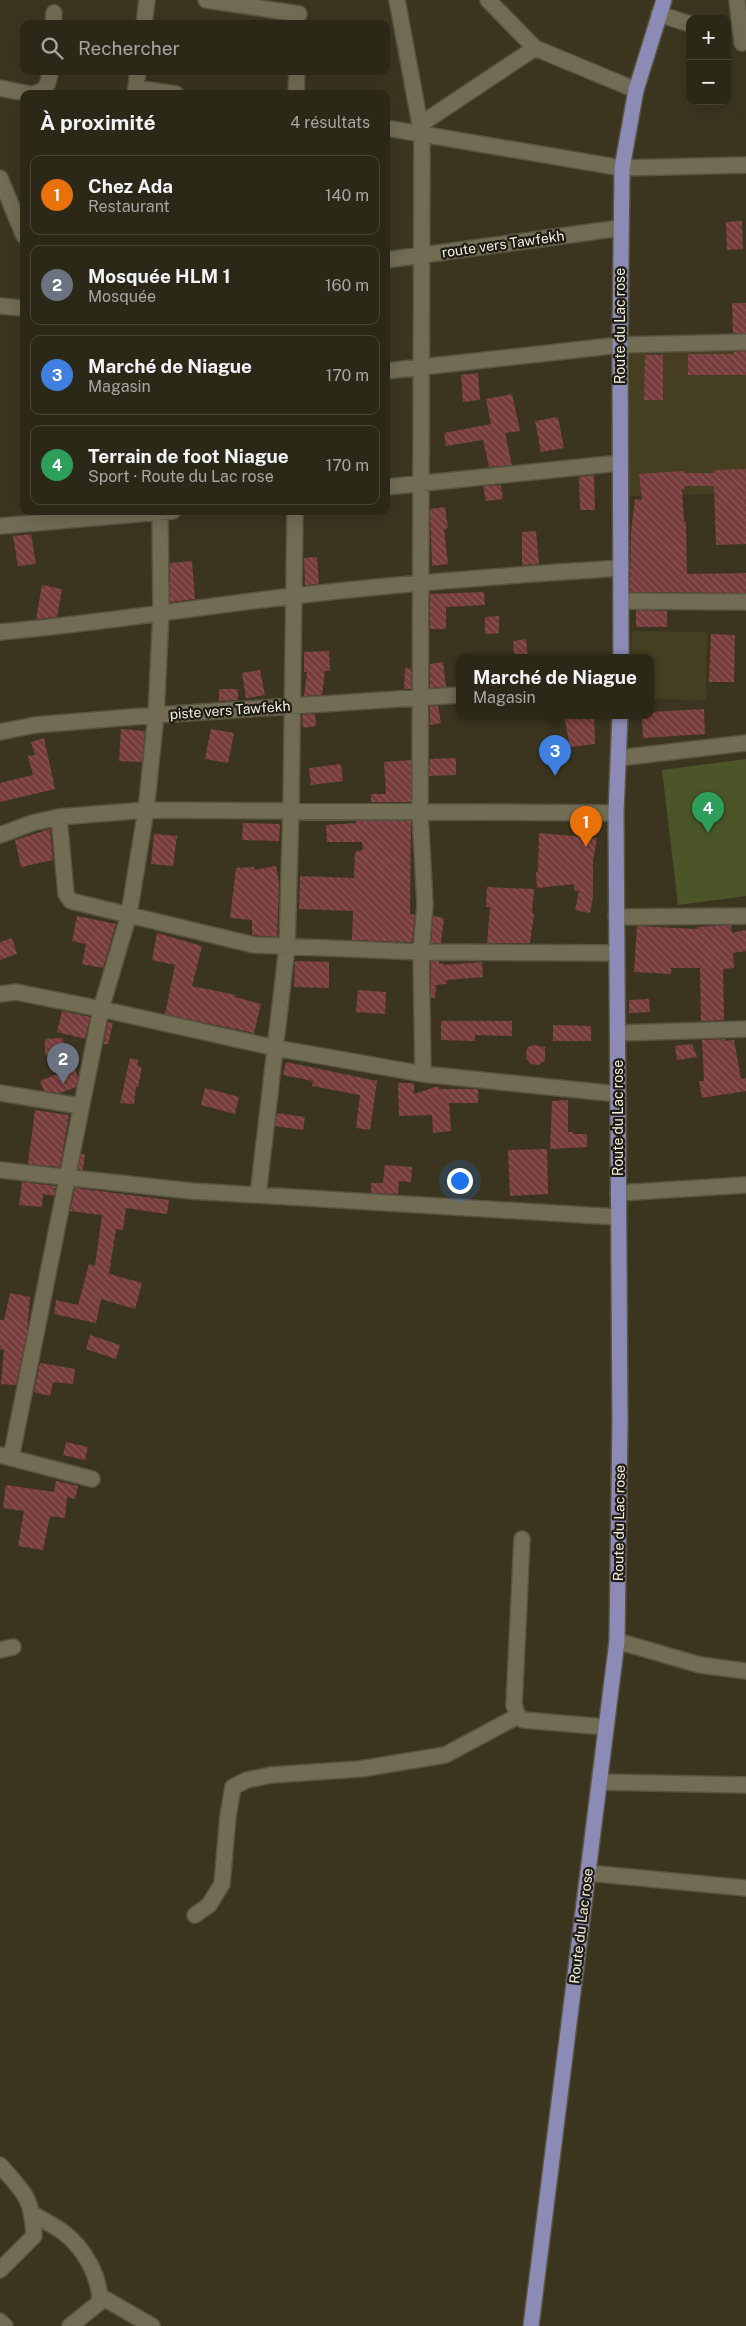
<!DOCTYPE html>
<html lang="fr">
<meta charset="utf-8">
<style>
:root{--surface:#2c2818;--page:#343021;--text:#f1f3f6;--muted:#a6a6a2;--line:#484437;--accent:#b4acf9}
body{margin:0;font-family:"Public Sans",sans-serif;background:var(--page);color:var(--text)}
.controls{position:absolute;right:15px;top:15px;display:grid;overflow:hidden;border-radius:10px;box-shadow:0 5px 20px #0002}
.controls button{width:45px;height:45px;display:grid;place-items:center;padding:0;border:0;border-bottom:1px solid var(--line);background:var(--surface);color:var(--text);font:25px sans-serif}
.you{position:absolute;left:459px;top:1180px;width:18px;height:18px;margin:-12px;border:4px solid #fff;border-radius:50%;background:#1a73e8;box-shadow:0 0 0 8px #1a73e833}
.badge{display:grid;place-items:center;width:32px;height:32px;border-radius:50%;background:var(--accent);color:#fff;font-size:16px;font-weight:700}
.pin{position:absolute;translate:-50% -41px;filter:drop-shadow(0 1px 2px #0008)}
.pin::after{content:'';position:absolute;top:26px;width:18px;height:15px;background:inherit;clip-path:polygon(0 0,100% 0,50% 100%)}
.popup{position:absolute;left:456px;top:654px;width:198px;height:65px;box-sizing:border-box;display:grid;place-content:center;border-radius:10px;background:var(--surface);filter:drop-shadow(0 1px 4px #0005);font-size:16px;white-space:nowrap;color:var(--muted)}
.popup b{font-size:19px;color:var(--text)}
.popup::after{content:'';position:absolute;left:50%;top:100%;margin-left:-10px;border:10px solid transparent;border-top-color:var(--surface)}
.list{margin:0;padding:0;list-style:none}
h2{display:flex;justify-content:space-between;align-items:center;height:65px;margin:0;padding:0 20px;font-size:21px}
h2 small{font-size:16px;font-weight:400;color:var(--muted)}
.list li{display:grid;grid-template-columns:32px 1fr auto;gap:15px;align-items:center;box-sizing:border-box;height:80px;margin:0 10px 10px;padding:0 10px;border:1px solid var(--line);border-radius:10px}
.list b{display:block;font-size:19px;white-space:nowrap}
.list p{margin:0;font-size:16px;white-space:nowrap;color:var(--muted)}
.list em{font-size:16px;font-style:normal;color:var(--muted)}
.icon{flex:none;width:28px;height:28px;fill:none;stroke:currentColor;stroke-width:2;stroke-linecap:round;stroke-linejoin:round}
.map{position:relative;flex:none;width:746px;height:2326px;overflow:hidden}
.search{position:absolute;background:var(--surface);box-shadow:0 5px 20px #0002;left:20px;top:20px;width:370px;height:55px;display:flex;align-items:center;gap:12px;box-sizing:border-box;padding:0 18px;border-radius:10px;color:var(--muted);font-size:19px}
.panel{position:absolute;background:var(--surface);box-shadow:0 5px 20px #0002;left:20px;top:90px;width:370px;height:425px;border-radius:10px}
.map>svg:first-child{display:block}
.built{fill:#453e21}
.garden{fill:#4b5528}
.building{fill:url(#building-back-hatch)}
.lines{fill:none;stroke-linecap:round;stroke-linejoin:round}
.minor-casing{stroke:#585441;stroke-width:18}
.major-casing{stroke:#585441;stroke-width:18}
.minor{stroke:#726c55;stroke-width:15}
.major{stroke:#8c8bb6;stroke-width:15}
.labels{text-anchor:middle;dominant-baseline:central;stroke-width:4.5;stroke-linejoin:round;paint-order:stroke}
.street-label{font-size:14px;fill:#f2efe2;stroke:#1f1d13}
</style>
<div class="map">
<svg width="746" height="2326" viewBox="0 0 746 2326">
<defs>
<pattern id="building-back-hatch" width="6" height="6" patternUnits="userSpaceOnUse" patternTransform="scale(1.25)"><rect width="6" height="6" fill="#773c3c"/><path d="M-1 5l2 2M0 0l6 6M5-1l2 2" fill="none" stroke="#8b5858"/></pattern>
</defs>
<rect width="100%" height="100%" fill="#3b3520"/>
<path class="built" d="M746 350V493L626 496 628 354Z
M632 631 707 632 706 700 650 699V657H631Z"/>
<path class="garden" d="M746 759V896L678 905 662 770Z"/>
<path class="building" d="M742 221 743 249 727 250 726 222Z
M732 303H746V333H733Z
M746 351V375H688V354H734V352Z
M645 355H663V400H644Z
M478 373 480 400 463 402 461 375Z
M512 394 520 431 505 433 512 465 489 467 483 440 446 446 444 433 491 424 486 399Z
M558 417 564 448 541 452 535 421Z
M746 469V544L716 545 714 486H684L685 489H682L684 522H686L687 574 746 573V593L630 592 631 532 635 499 642 500 639 474 684 471V473H714V470Z
M594 475 595 510H580L579 477Z
M501 485 503 499 486 501 483 486Z
M445 507 448 528 444 529 448 564 432 566 430 509Z
M536 531 539 564 522 565V532Z
M31 534 36 564 18 566 13 536Z
M317 557 319 584 305 585 304 558Z
M192 561 195 599 170 602V563Z
M42 585 62 589 57 617 36 619Z
M484 592 485 605 446 607V629H430V594Z
M636 610 667 611V627H636Z
M499 616V633L485 634V617Z
M711 634 735 635 734 682H709Z
M526 639 528 657H514L513 641Z
M329 651 330 671H325L322 695 304 696 307 672H304V652Z
M443 662 446 687 430 688V664Z
M405 668 411 669V689H404Z
M260 670 265 695 246 698 242 673Z
M219 689H238V700L219 701Z
M430 706H438L441 723 430 725Z
M704 709 705 734 643 738 642 715H650V712Z
M315 714 316 726 303 728 302 715Z
M564 715H594L595 744 570 747Z
M121 729 145 731 142 762 119 761Z
M211 729 234 733 228 763 205 759Z
M44 738 55 789 0 802V783L33 775 28 756 35 755 31 742Z
M456 758V775L429 776 430 759Z
M411 760V802H371V794H386L384 762Z
M341 764 343 781 311 785 309 768Z
M356 821H411L410 914 415 915 412 942 352 940 353 911 299 909 300 876 354 878 355 852 363 850 362 842H327L326 825 356 823Z
M243 823 280 824 279 841 242 840Z
M50 829 53 860 21 867 15 840Z
M539 833 597 838 593 861V897L590 913 575 910 579 891 574 890V884L537 888 536 872H538Z
M154 834 177 836 173 866 151 864Z
M276 866 279 883 277 937 252 935V920L230 918 236 868 254 867V870Z
M487 887 534 889 532 914H534L530 943H487L490 907H486Z
M77 916 116 924 103 968 82 964 86 944 72 941Z
M433 916 444 918 441 943H431Z
M731 925 732 933 746 930V951L733 953 734 968 723 969 724 1020 701 1021 700 968H671V974L634 972 637 926 697 929V927Z
M157 933 202 946 192 986 236 995 235 997 261 1004 254 1033 165 1014 175 965 152 960Z
M12 938 17 954 0 960V942Z
M295 961 329 962V988L294 987Z
M431 961H439V964L443 963 444 965 482 962 483 977 446 980 447 984 436 985 435 998H431Z
M358 990 386 992 385 1014 356 1012Z
M649 999 650 1012 629 1013V1000Z
M62 1011 90 1017 85 1039 57 1032Z
M441 1021H512V1036L475 1035V1041L441 1040Z
M108 1022 113 1023 108 1044H104Z
M553 1025 591 1026V1041H553Z
M62 1038 69 1055H45V1039Z
M725 1039V1041L734 1040 741 1079 746 1078V1091L702 1098 699 1081H704L702 1040Z
M692 1044 697 1057 677 1060 675 1046Z
M533 1045 545 1047V1060L539 1065 531 1064 526 1058 527 1048Z
M130 1058 138 1060V1066L142 1067 138 1087H136L134 1104 120 1103Z
M286 1062 377 1081 370 1130 356 1128 360 1095 312 1086 313 1081 283 1075Z
M74 1067 78 1077 76 1087 60 1093 44 1091 40 1081Z
M398 1083H414V1094L438 1086 439 1089H478V1103H449L451 1131 433 1133 432 1115 399 1116Z
M205 1088 239 1097 235 1114 201 1105Z
M568 1100V1132H573V1134H587V1147L550 1149 552 1101Z
M35 1110 69 1115 60 1167 28 1164Z
M277 1113 305 1117 303 1130 275 1126Z
M547 1149 548 1194 510 1196 508 1150Z
M81 1154 85 1155 83 1170 78 1169Z
M385 1165 412 1167 411 1182 399 1181 398 1194 371 1193V1183H383Z
M22 1182 56 1186 54 1196 43 1194 42 1207 19 1205Z
M75 1188 169 1200 167 1214 126 1208 123 1230 116 1229 109 1274 142 1283 135 1309 101 1299 96 1323 54 1314 56 1300 78 1305 89 1264 95 1266 102 1215 70 1211Z
M10 1293 30 1297 27 1333 16 1385 1 1384 4 1350 0 1349V1320H4Z
M90 1335 120 1345 116 1359 86 1349Z
M40 1363 75 1369 73 1384 53 1382 50 1396 34 1392Z
M66 1442 88 1447 85 1460 63 1455Z
M56 1481 78 1486 75 1499 67 1497 65 1518 50 1516 43 1550 18 1546 24 1511 3 1508 6 1485 54 1492Z"/>
<g class="lines">
<g class="minor-casing">
<path id="minor" d="M206 0 299 14
M397 0 422 135 420 813 425 904 421 952 423 1074
M488 0 535 48 636 90
M737 0 742 43
M659 14 690 24
M53 24 54 13
M144 24 147 0
M0 88 30 94
M136 88 176 94
M33 94C46 91 49 84 50 71
M135 94 138 71
M296 94 297 71
M421 124 535 48
M386 128 622 168 746 165
M0 178 24 236
M386 260 620 228
M0 306 24 308
M386 371 620 345 746 342
M386 487 620 463
M0 526 173 511
M621 601 746 602
M0 632C98 624 195 607 293 596 402 583 511 575 621 568
M0 732 35 725 156 715 460 695
M619 758 746 743
M59 817 66 894 71 901 254 945 421 952 617 953
M0 835 32 823 59 817 146 810 616 813
M616 917 746 916
M0 994 16 992 101 1009 276 1048 423 1074 618 1094
M619 1033 746 1029
M0 1093 80 1106
M0 1170 191 1191 618 1217
M618 1193 746 1185
M258 1195 287 947 291 809 295 511
M0 1455 92 1479
M11 1458 101 1009 129 914 146 810 156 715 161 612 160 511
M522 1539 514 1705 518 1716 523 1720 606 1727
M617 1641 700 1665 746 1671
M0 1650 13 1647
M600 1782 746 1785
M588 1873 746 1888
M195 1915 209 1905 222 1884 228 1816 233 1787 247 1780 271 1775 360 1769 445 1755 518 1716
M0 2165C24 2193 32 2196 34 2236L0 2270
M33 2214C42 2220 54 2225 63 2232 84 2248 100 2276 100 2302L70 2326
M100 2296 152 2326
M0 2321 5 2326"/>
</g>
<g class="major-casing">
<path id="major" d="M621 657 620 345 622 168 636 90 664 0
M531 2326 617 1641 620 1422 616 813 620 715"/>
</g>
<use href="#minor" class="minor"/>
<use href="#major" class="major"/>
</g>
<g class="labels">
<g class="street-label">
<text transform="translate(503 244) rotate(-8)">route vers Tawfekh</text>
<text transform="translate(620 326) rotate(-90)">Route du Lac rose</text>
<text transform="translate(230 710) rotate(-4)">piste vers Tawfekh</text>
<text transform="translate(618 1118) rotate(-90)">Route du Lac rose</text>
<text transform="translate(619 1523) rotate(-89)">Route du Lac rose</text>
<text transform="translate(581 1926) rotate(-83)">Route du Lac rose</text>
</g>
</g>
</svg>
<div class="controls">
<button>+</button>
<button>−</button>
</div>
<div class="you"></div>
<div class="pin badge" style="left:586px;top:847px;background:#e8710a">1</div>
<div class="pin badge" style="left:63px;top:1084px;background:#6b7280">2</div>
<div class="pin badge" style="left:555px;top:776px;background:#3f7fe0">3</div>
<div class="popup"><b>Marché de Niague</b>Magasin</div>
<div class="pin badge" style="left:708px;top:833px;background:#2e9e5b">4</div>
<div class="search"><svg class="icon" aria-label="search" viewBox="0 0 24 24"><circle cx="10" cy="10" r="6"/><path d="M15 15l6 6"/></svg>Rechercher</div>
<section class="panel">
<h2>À proximité<small>4 résultats</small></h2>
<ul class="list">
<li><span class="badge" style="background:#e8710a">1</span><div><b>Chez Ada</b><p>Restaurant</p></div><em>140 m</em></li>
<li><span class="badge" style="background:#6b7280">2</span><div><b>Mosquée HLM 1</b><p>Mosquée</p></div><em>160 m</em></li>
<li><span class="badge" style="background:#3f7fe0">3</span><div><b>Marché de Niague</b><p>Magasin</p></div><em>170 m</em></li>
<li><span class="badge" style="background:#2e9e5b">4</span><div><b>Terrain de foot Niague</b><p>Sport · Route du Lac rose</p></div><em>170 m</em></li>
</ul>
</section>
</div>
